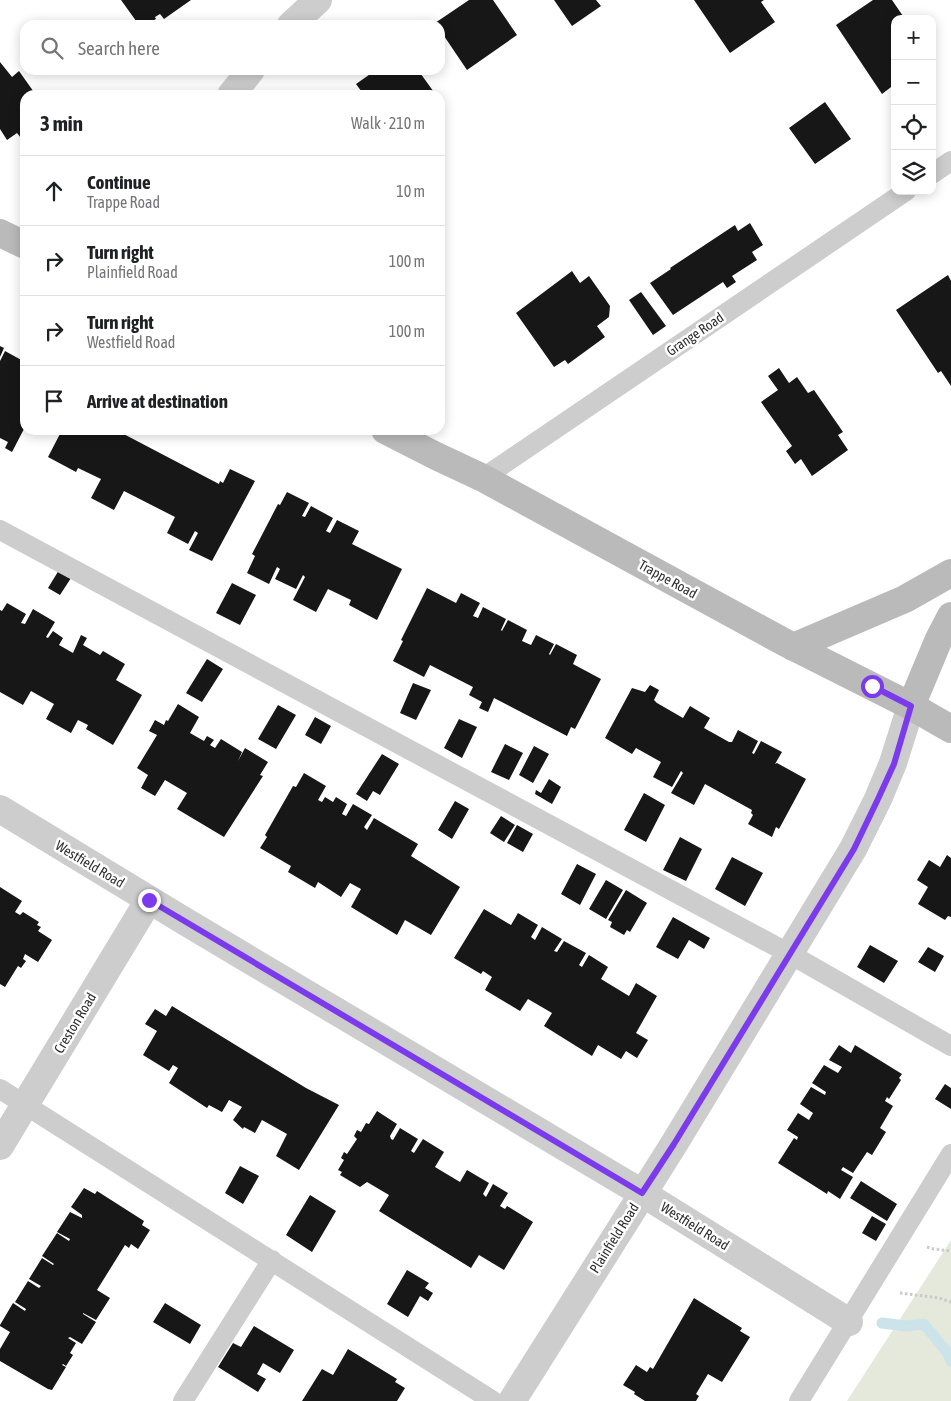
<!DOCTYPE html>
<meta charset="utf-8">
<style>
:root{--surface:#fff;--page:#f2f2f2;--text:#202124;--muted:#757577;--line:#e0e0e0}
body{margin:0;font-family:"Asap Condensed",sans-serif;background:var(--page);color:var(--text)}
.controls{position:absolute;right:15px;top:15px;display:grid;overflow:hidden;border-radius:10px;box-shadow:0 2px 12px #0003}
.controls button{width:45px;height:45px;display:grid;place-items:center;padding:0;border:0;border-bottom:1px solid var(--line);background:var(--surface);color:var(--text);font:25px sans-serif}
.stop{position:absolute;width:15px;height:15px;margin:-11px;border:4px solid #7c3aed;border-radius:50%;background:#fff}
.stop.end{background:#7c3aed;border-color:#fff;box-shadow:0 1px 5px #0008}
.list{margin:0;padding:0;list-style:none}
h2{display:flex;justify-content:space-between;align-items:center;height:65px;margin:0;padding:0 20px;font-size:21px}
h2 small{font-size:16px;font-weight:400;color:var(--muted)}
.list li{display:grid;grid-template-columns:32px 1fr auto;gap:15px;align-items:center;box-sizing:border-box;height:70px;padding:0 20px;border-top:1px solid var(--line)}
.list b{display:block;font-size:19px;white-space:nowrap}
.list p{margin:0;font-size:16px;white-space:nowrap;color:var(--muted)}
.list em{font-size:16px;font-style:normal;color:var(--muted)}
.icon{flex:none;width:28px;height:28px;fill:none;stroke:currentColor;stroke-width:2;stroke-linecap:round;stroke-linejoin:round}
.map{position:relative;flex:none;width:951px;height:1401px;overflow:hidden}
.search{position:absolute;background:var(--surface);box-shadow:0 2px 12px #0003;left:20px;top:20px;width:425px;height:55px;display:flex;align-items:center;gap:12px;box-sizing:border-box;padding:0 18px;border-radius:15px;color:var(--muted);font-size:19px}
.panel{position:absolute;background:var(--surface);box-shadow:0 2px 12px #0003;left:20px;top:90px;width:425px;height:345px;border-radius:15px}
.map>svg:first-child{display:block}
.green{fill:#e5e9dc}
.lines{fill:none;stroke-linecap:round;stroke-linejoin:round}
.stream{stroke:#cce3ea;stroke-width:11}
.building{fill:#171717}
.path{stroke:#cacaca;stroke-width:3;stroke-dasharray:2.5 2.5;stroke-linecap:butt}
.lane{stroke:#cdcdcd;stroke-width:20}
.street{stroke:#cdcdcd;stroke-width:28}
.secondary{stroke:#bababa;stroke-width:28}
.route{stroke:#7c3aed;stroke-width:6}
.labels{text-anchor:middle;dominant-baseline:central;stroke-width:5;stroke-linejoin:round;paint-order:stroke}
.street-label{font-size:14px;fill:#303030;stroke:#fff}
</style>
<div class="map">
<svg width="951" height="1401" viewBox="0 0 951 1401">
<rect width="100%" height="100%" fill="#fff"/>
<path class="green" d="M951 1240V1401H847Z"/>
<g class="lines">
<path class="stream" d="M882 1323 906 1326 924 1324 947 1352 951 1361"/>
</g>
<path class="building" d="M121 0H191L164 19 160 14 155 17 156 19 145 25H139Z
M469 0H493L517 35 467 70 440 30V25H436L435 23Z
M554 0H596L601 6 572 26Z
M694 0H764L761 2 775 22 730 53Z
M873 0H892L905 19H895V84L882 94 836 25Z
M0 62 12 77 19 71 36 95H25V143L17 133 7 140 0 129Z
M376 70H418L436 95H364L356 84Z
M825 102 851 139 815 164 789 128Z
M750 223 763 245 752 252 757 260 732 276 736 282 727 288 723 282 673 315 650 283 671 269 670 268 735 225 738 231Z
M572 271 580 283 589 276 610 306 609 317 597 326 605 337 568 364 565 360 554 367 516 313Z
M948 275 951 281V386L941 371 938 373 896 310Z
M641 292 666 326 653 335 629 300Z
M0 346 4 348 0 357Z
M5 351 25 362 22 371 25 373V427L12 452 5 448 8 442 0 438V361Z
M779 368 789 383 797 377 808 393 814 390 843 432 838 435 848 450 812 476 801 459 795 464 786 451 792 446 761 402 778 390 768 376Z
M62 430H116L219 484 220 481 223 483 230 469 255 481 212 561 189 550 198 533 195 531 188 544 167 533 175 517 124 491 114 510 91 498 101 479 78 468 76 472 48 457Z
M287 492 309 503 302 516 305 517 311 506 333 518 326 531 330 533 337 520 359 531 352 544 402 569 377 620 349 605 351 600 328 589 316 612 293 600 305 577 303 575 296 589 275 579 280 569 277 567 269 584 247 573 255 556 252 554 278 504 280 505Z
M59 570 71 578 60 595 48 588Z
M232 583 256 595 240 625 216 613Z
M427 588 456 603 461 593 480 603 473 616 478 618 483 607 506 619 501 630 502 631 508 620 527 630 522 641 531 645 536 635 554 644 549 654 550 655 556 644 577 655 573 664 601 679 575 729 571 727 567 736 494 698 488 712 479 708 482 702 469 695 473 687 430 665 424 677 393 661 403 641 401 640Z
M7 603 26 614 21 623 25 624 33 609 55 622 46 637 48 638 53 631 63 638 59 645 73 653 81 635 87 638 83 645 100 655 103 651 125 664 116 680 142 695 113 745 86 729 88 725 78 720 71 733 46 719 54 704 31 691 23 705 0 692V610L2 611Z
M207 659 223 669 202 702 186 693Z
M413 683 431 690 416 720 400 713Z
M650 685 659 690 654 700 657 703 683 718 690 706 710 718 704 728 729 742H732L738 730 758 741 752 753 754 754 761 741 782 752 775 764 777 763 806 779 779 829 776 827 772 837 748 824 753 815 751 813 752 810 705 784 694 805 671 793 683 773 681 771 672 787 653 777 661 762 636 748 632 754 605 738 632 688 645 692Z
M178 704 199 717 190 733 204 741 207 736 214 740 210 745 215 748 221 739 242 752 238 761 245 748 268 762 260 775 263 776 224 837 177 809 187 793 165 780 155 796 141 788 148 775 137 768 157 735 149 731 155 720 164 725 166 720 168 721Z
M278 705 296 715 276 749 258 739Z
M315 717 331 726 321 744 305 735Z
M459 719 477 727 462 758 444 748Z
M505 744 523 753 509 780 491 772Z
M534 746 549 754 533 783 519 775Z
M382 754 399 764 380 795 373 791 367 801 356 794Z
M304 773 326 786 318 800 322 802 325 797 333 802 336 797 347 804 342 814 346 816 353 804 372 815 364 827 367 830 374 818 418 844 411 856 460 887 431 935 405 920 397 935 351 907 361 889 350 883 341 897 318 882 315 888 288 872 291 866 260 848 267 837 265 835 293 786 296 787Z
M549 779 561 787 552 804 535 794 536 790 541 793Z
M644 793 665 805 646 842 624 830Z
M455 801 469 809 452 839 438 830Z
M501 816 515 825 504 842 490 833Z
M517 825 533 834 523 852 507 843Z
M680 837 702 849 686 881 663 870Z
M947 855 951 858V917L948 916 945 920 918 904 928 887 917 880 929 860 940 867Z
M732 857 763 873 745 906 715 889Z
M577 864 596 874 580 905 561 894Z
M606 880 623 890 606 919 589 909Z
M0 887 22 901 15 912 20 915 23 912 39 922 37 925 41 927 38 931 52 940 38 962 25 954 23 959 26 961 21 968 18 966 5 987 0 984Z
M626 890 647 903 630 932 627 930 624 935 610 927 612 922 608 920Z
M484 909 511 925 518 913 538 925 531 937 535 940 542 927 562 939 554 951 557 952 564 941 586 953 579 965 582 967 589 955 608 967 601 979 629 996 636 983 657 996 636 1033 648 1040 637 1058 626 1051 621 1059 598 1045 592 1056 544 1026 552 1013 528 999 520 1011 485 990 492 977 483 971 481 974 454 958Z
M673 917 710 938 704 949 689 940 678 959 656 947Z
M870 945 898 961 884 983 857 967Z
M928 947 944 956 935 972 918 962Z
M172 1006 306 1088 339 1105 299 1170 276 1156 287 1134 262 1120 255 1133 244 1127 243 1129 233 1120 242 1107 229 1100 222 1112 209 1105 207 1108 169 1083 178 1068 173 1065 169 1071 143 1055 157 1031 145 1024 155 1009 166 1016Z
M839 1045 851 1053 855 1045 902 1074 899 1078 901 1080 889 1099 887 1097 885 1101 893 1106 880 1128 886 1132 872 1155 867 1152 853 1173 843 1167 841 1170 853 1177 840 1199 828 1191 827 1194 778 1163 794 1138 797 1140 798 1137 787 1130 798 1113 809 1120 813 1113 800 1104 811 1087 825 1095 826 1092 812 1083 824 1065 838 1073 842 1067 829 1060Z
M945 1084 951 1088V1109L935 1099Z
M377 1111 397 1124 390 1136 391 1139 393 1140 400 1128 418 1139 411 1151 414 1153 423 1139 444 1152 435 1167 460 1182 467 1170 489 1183 483 1194 486 1197 493 1184 508 1193 500 1206 505 1209 507 1206 533 1222 504 1270 479 1255 471 1268 379 1211 389 1195 367 1182 360 1187 340 1175 342 1172 338 1170 344 1160 341 1158 344 1152 347 1154 357 1139 354 1136 357 1130 361 1132 366 1123 369 1124Z
M240 1166 259 1176 243 1204 225 1193Z
M861 1181 897 1204 887 1221 850 1198Z
M84 1188 95 1194 97 1191 144 1221 142 1225 150 1230 138 1249 131 1244 129 1248 125 1245 97 1290 110 1298 96 1320 83 1313V1314L96 1322 82 1344 70 1337 68 1338 76 1343 70 1353 73 1355 66 1366 63 1364 62 1365 66 1367 52 1390 48 1389 0 1361V1349L10 1332 0 1326V1325L13 1303 25 1311 26 1309 15 1302 28 1281 39 1288 41 1286 29 1279 42 1258 53 1265 54 1264 42 1256 57 1233 69 1241 70 1239 57 1232 70 1212 82 1218V1215L71 1207Z
M310 1195 336 1211 312 1252 286 1235Z
M872 1216 886 1224 876 1241 862 1233Z
M407 1270 429 1283 425 1288 433 1293 428 1301 420 1296 408 1317 387 1304Z
M694 1298 742 1328 740 1331 750 1337 722 1382 708 1374 696 1394 699 1396 696 1401H645L634 1394 635 1392 623 1385 636 1365 647 1372 650 1367 653 1369Z
M165 1303 201 1325 190 1344 153 1322Z
M254 1326 294 1350 280 1373 263 1363 257 1374 266 1379 258 1392 218 1367 233 1343 241 1347Z
M348 1349 397 1379 395 1382 405 1388 397 1401H302L322 1369 333 1375Z"/>
<g class="lines">
<path class="path" d="M927 1247 934 1249 951 1251
M900 1293 939 1298 951 1302"/>
<path class="lane" d="M932 174 951 161
M483 478 906 191
M0 530 790 954 951 1046
M0 1089 493 1401
M183 1401 272 1260
M799 1401 951 1154"/>
<path class="street" d="M291 25 318 0
M231 95 251 70
M0 809 186 922 642 1193 849 1322
M0 1146 149 900
M512 1401 674 1144 853 849 878 799 893 763 911 706"/>
<path class="secondary" d="M0 233 25 245
M385 430 436 456 483 478 784 642 911 706 951 729
M793 647 905 599 951 573
M911 706 939 639 951 616"/>
</g>
<g class="lines">
<path class="route" d="M149 900 642 1193 674 1144 854 849 878 799 894 764 911 706 872 686"/>
</g>
<g class="labels">
<g class="street-label">
<text transform="translate(695 334) rotate(-34)">Grange Road</text>
<text transform="translate(668 579) rotate(29)">Trappe Road</text>
<text transform="translate(90 864) rotate(31)">Westfield Road</text>
<text transform="translate(75 1023) rotate(-59)">Creston Road</text>
<text transform="translate(695 1226) rotate(32)">Westfield Road</text>
<text transform="translate(614 1238) rotate(-58)">Plainfield Road</text>
</g>
</g>
</svg>
<div class="controls">
<button>+</button>
<button>−</button>
<button><svg class="icon" aria-label="locate" viewBox="0 0 24 24"><circle cx="12" cy="12" r="6"/><path d="M12 2v4M12 18v4M2 12h4M18 12h4"/></svg></button>
<button><svg class="icon" aria-label="layers" viewBox="0 0 24 24"><path d="M12 4l9 5-9 5-9-5zM3 14l9 5 9-5"/></svg></button>
</div>
<div class="stop" style="left:872px;top:686px"></div>
<div class="stop end" style="left:149px;top:900px"></div>
<div class="search"><svg class="icon" aria-label="search" viewBox="0 0 24 24"><circle cx="10" cy="10" r="6"/><path d="M15 15l6 6"/></svg>Search here</div>
<section class="panel">
<h2>3 min<small>Walk · 210 m</small></h2>
<ul class="list">
<li><svg class="icon" aria-label="ahead" viewBox="0 0 24 24"><path d="M12 20V5M6 11l6-6 6 6"/></svg><div><b>Continue</b><p>Trappe Road</p></div><em>10 m</em></li>
<li><svg class="icon" aria-label="right" viewBox="0 0 24 24"><path d="M7 20v-9h11M14 6l5 5-5 5"/></svg><div><b>Turn right</b><p>Plainfield Road</p></div><em>100 m</em></li>
<li><svg class="icon" aria-label="right" viewBox="0 0 24 24"><path d="M7 20v-9h11M14 6l5 5-5 5"/></svg><div><b>Turn right</b><p>Westfield Road</p></div><em>100 m</em></li>
<li><svg class="icon" aria-label="arrive" viewBox="0 0 24 24"><path d="M6 21V4h12l-3 4 3 4H6"/></svg><div><b>Arrive at destination</b></div></li>
</ul>
</section>
</div>
